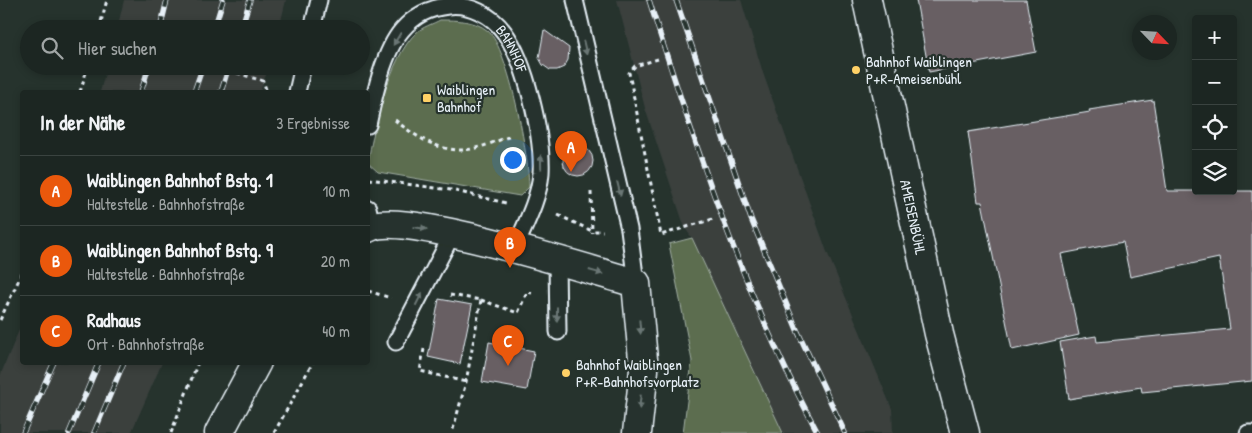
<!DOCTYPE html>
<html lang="de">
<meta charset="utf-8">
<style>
:root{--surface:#1c2622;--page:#252e2a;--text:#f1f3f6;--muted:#a0a5a5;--line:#3a4340;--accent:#ea580c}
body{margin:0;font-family:"Patrick Hand",sans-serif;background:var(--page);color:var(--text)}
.controls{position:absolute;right:15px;top:15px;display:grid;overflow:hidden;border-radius:5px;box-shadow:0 2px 8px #0003}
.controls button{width:45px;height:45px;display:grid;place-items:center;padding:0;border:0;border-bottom:1px solid var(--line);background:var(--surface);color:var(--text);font:25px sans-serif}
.compass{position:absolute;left:1132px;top:15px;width:45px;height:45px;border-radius:50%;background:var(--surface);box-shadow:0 2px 8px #0003;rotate:115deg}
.you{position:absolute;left:512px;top:159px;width:18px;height:18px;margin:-12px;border:4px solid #fff;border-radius:50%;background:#1a73e8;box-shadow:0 0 0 8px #1a73e833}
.badge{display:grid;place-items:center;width:32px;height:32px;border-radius:50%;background:var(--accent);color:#fff;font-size:16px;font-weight:700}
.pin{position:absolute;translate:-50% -41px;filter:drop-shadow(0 1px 2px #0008)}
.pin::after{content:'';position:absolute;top:26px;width:18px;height:15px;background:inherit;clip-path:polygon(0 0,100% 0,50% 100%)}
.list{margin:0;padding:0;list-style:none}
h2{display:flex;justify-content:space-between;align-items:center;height:65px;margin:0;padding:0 20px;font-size:21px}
h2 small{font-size:16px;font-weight:400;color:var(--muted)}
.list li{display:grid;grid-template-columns:32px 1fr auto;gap:15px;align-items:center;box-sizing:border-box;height:70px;padding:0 20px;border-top:1px solid var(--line)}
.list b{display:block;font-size:19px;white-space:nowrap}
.list p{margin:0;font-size:16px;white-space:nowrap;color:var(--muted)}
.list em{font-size:16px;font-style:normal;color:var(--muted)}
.icon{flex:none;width:28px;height:28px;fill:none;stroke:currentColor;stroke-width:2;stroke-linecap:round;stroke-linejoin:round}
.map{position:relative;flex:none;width:1252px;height:433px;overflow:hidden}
.search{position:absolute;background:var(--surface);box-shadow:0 2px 8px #0003;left:20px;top:20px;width:350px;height:55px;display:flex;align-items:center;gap:12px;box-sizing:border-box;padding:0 18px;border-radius:28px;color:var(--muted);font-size:19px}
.panel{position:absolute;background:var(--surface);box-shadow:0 2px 8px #0003;left:20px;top:90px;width:350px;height:275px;border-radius:5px}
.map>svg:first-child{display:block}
.built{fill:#3a403e}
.green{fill:#5c6d50;stroke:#a2afa4}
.building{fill:#685f64;stroke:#e8f1f8}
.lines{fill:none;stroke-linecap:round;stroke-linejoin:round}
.lane-casing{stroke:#e8f1f8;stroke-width:19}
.street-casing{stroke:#e8f1f8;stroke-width:31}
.path{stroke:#e8f1f8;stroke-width:3;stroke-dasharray:4 4;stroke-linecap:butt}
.lane{stroke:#26332d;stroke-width:15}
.street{stroke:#26332d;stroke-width:28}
.rail-casing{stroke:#e8f1f8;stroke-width:5.5}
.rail{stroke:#26332d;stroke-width:4;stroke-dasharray:11;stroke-linecap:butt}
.oneway{fill:#6a7674}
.poi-dot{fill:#ffd166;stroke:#26332d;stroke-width:2}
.labels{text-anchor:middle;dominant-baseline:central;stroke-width:4.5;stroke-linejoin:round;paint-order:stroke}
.street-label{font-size:15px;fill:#e8f1f8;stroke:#26332d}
.poi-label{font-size:15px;fill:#e8f1f8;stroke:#26332d;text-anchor:start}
</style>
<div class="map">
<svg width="1252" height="433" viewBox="0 0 1252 433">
<rect width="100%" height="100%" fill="#26332d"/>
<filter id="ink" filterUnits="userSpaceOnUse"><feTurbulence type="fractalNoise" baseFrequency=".02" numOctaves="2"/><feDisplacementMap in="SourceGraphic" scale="10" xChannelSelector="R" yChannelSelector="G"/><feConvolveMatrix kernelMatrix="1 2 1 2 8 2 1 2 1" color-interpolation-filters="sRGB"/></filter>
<g filter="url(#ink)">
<path class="built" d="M124 0H286L279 29H117Z
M617 0H741L763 73 827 252 892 409 893 433H783L692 238 685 228 645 108Z
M107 66H269L260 92H100Z
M22 323V362L162 363 131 433H0V376Z"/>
<path class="green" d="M440 20C456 20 475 20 488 31 509 49 529 158 529 187L520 196 378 172 368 163C373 129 390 57 416 33 422 27 433 24 440 20Z
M692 238 783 433H683L692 361 669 244Z"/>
<path class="building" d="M916 0H1026L1036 52 929 72Z
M544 30 569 48 568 60 564 67 557 70H550L543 65 539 58Z
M1153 100 1167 191H1252V381L1142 392 1141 387 1069 399 1060 342 1096 336 1097 342 1230 329 1219 258 1130 277 1123 242 1061 254 1079 335 1012 350 982 202H978L968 132 1090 112 1089 110Z
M563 161a15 15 0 1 1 30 0a15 15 0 1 1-30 0Z
M439 299 472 305 460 364 428 357Z
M489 342 534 351 527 390 482 382Z"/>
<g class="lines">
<g class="lane-casing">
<g id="lane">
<path d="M575 0 629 229 636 283"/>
<path d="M312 29 319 0"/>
<path d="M297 92 303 66"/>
<path id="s1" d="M368 125C374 97 383 52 402 30 415 15 429 8 448 6 468 3 492 15 504 32 526 61 543 136 541 173 539 199 525 225 515 248"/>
<path d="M368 208 372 225"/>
<path d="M557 261 558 332"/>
<path d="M396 342 453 233"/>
<path d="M1248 433H1252"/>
</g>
</g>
<g class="street-casing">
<g id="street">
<path id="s2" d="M867 0 939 334 965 433"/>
<path d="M368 228C400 209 592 271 636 283L644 370 637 433"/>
<path d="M219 433 257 362"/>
</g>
</g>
<path class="path" d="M99 29 107 0
M658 59 635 66 629 73 661 235 713 219
M237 73 263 81 267 92
M80 92 88 66
M395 120C418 139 446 156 476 148 489 145 500 139 513 136
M368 179 451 190 506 203
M591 192 592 233
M558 215 592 231H603
M368 291 391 298
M450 295 481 300 466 382 452 433
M481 300 518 313 527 292 532 293
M0 320 22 273
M424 349 420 371 466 382
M171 433 198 362
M274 433 313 362"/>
<use href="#lane" class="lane"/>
<use href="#street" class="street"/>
<g class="rail-casing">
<path id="rail" d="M649 0C696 148 744 296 818 433
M676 0 751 219 798 332 845 433
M160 29 167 0
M214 29 223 0
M241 29 250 0
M141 92 149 66
M194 92 203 66
M221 92 229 66
M23 433 54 362
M69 433 99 362
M94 433 124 362"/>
</g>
<use href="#rail" class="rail"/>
</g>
<defs><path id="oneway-solid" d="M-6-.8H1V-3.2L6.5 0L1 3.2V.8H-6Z" transform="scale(1.25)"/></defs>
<g class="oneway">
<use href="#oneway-solid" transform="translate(397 39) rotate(121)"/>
<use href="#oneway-solid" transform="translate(585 48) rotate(77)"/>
<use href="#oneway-solid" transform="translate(541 162) rotate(-91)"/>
<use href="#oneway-solid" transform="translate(619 189) rotate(76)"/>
<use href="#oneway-solid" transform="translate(420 228) rotate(8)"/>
<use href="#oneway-solid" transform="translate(596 272) rotate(16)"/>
<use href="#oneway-solid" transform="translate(419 299) rotate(-63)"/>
<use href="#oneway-solid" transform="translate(557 314) rotate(90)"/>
<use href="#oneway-solid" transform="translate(640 327) rotate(85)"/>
<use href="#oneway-solid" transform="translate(640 402) rotate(96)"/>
</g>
</g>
<g class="poi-dot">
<circle cx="856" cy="70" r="5"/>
<rect x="422" y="93" width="10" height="10" rx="2.5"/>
<circle cx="566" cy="373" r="5"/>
</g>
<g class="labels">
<g class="street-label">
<text stroke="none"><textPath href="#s1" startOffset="238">BAHNHOF</textPath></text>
<text stroke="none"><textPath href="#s2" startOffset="222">AMEISENBÜHL</textPath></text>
</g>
<g class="poi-label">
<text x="866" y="61">Bahnhof Waiblingen<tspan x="866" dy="17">P+R-Ameisenbühl</tspan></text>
<text x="437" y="89">Waiblingen<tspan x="437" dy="17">Bahnhof</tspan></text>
<text x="576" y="364">Bahnhof Waiblingen<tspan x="576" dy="17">P+R-Bahnhofsvorplatz</tspan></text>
</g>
</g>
</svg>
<div class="controls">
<button>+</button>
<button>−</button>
<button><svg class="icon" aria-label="locate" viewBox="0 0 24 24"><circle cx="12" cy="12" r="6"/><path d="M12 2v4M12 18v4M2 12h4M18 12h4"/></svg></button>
<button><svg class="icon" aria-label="layers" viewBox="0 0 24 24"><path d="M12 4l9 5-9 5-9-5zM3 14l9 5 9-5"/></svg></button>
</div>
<svg class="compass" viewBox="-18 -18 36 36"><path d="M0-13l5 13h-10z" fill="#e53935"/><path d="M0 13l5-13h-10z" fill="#a0a5a5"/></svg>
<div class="you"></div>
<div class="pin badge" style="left:571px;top:172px">A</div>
<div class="pin badge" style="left:510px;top:268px">B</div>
<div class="pin badge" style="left:508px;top:366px">C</div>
<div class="search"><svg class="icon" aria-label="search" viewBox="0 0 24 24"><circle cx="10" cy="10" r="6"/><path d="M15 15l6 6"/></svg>Hier suchen</div>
<section class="panel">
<h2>In der Nähe<small>3 Ergebnisse</small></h2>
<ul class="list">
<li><span class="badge">A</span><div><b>Waiblingen Bahnhof Bstg. 1</b><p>Haltestelle · Bahnhofstraße</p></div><em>10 m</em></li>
<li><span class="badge">B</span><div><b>Waiblingen Bahnhof Bstg. 9</b><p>Haltestelle · Bahnhofstraße</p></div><em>20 m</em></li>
<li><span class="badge">C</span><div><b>Radhaus</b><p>Ort · Bahnhofstraße</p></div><em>40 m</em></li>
</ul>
</section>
</div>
